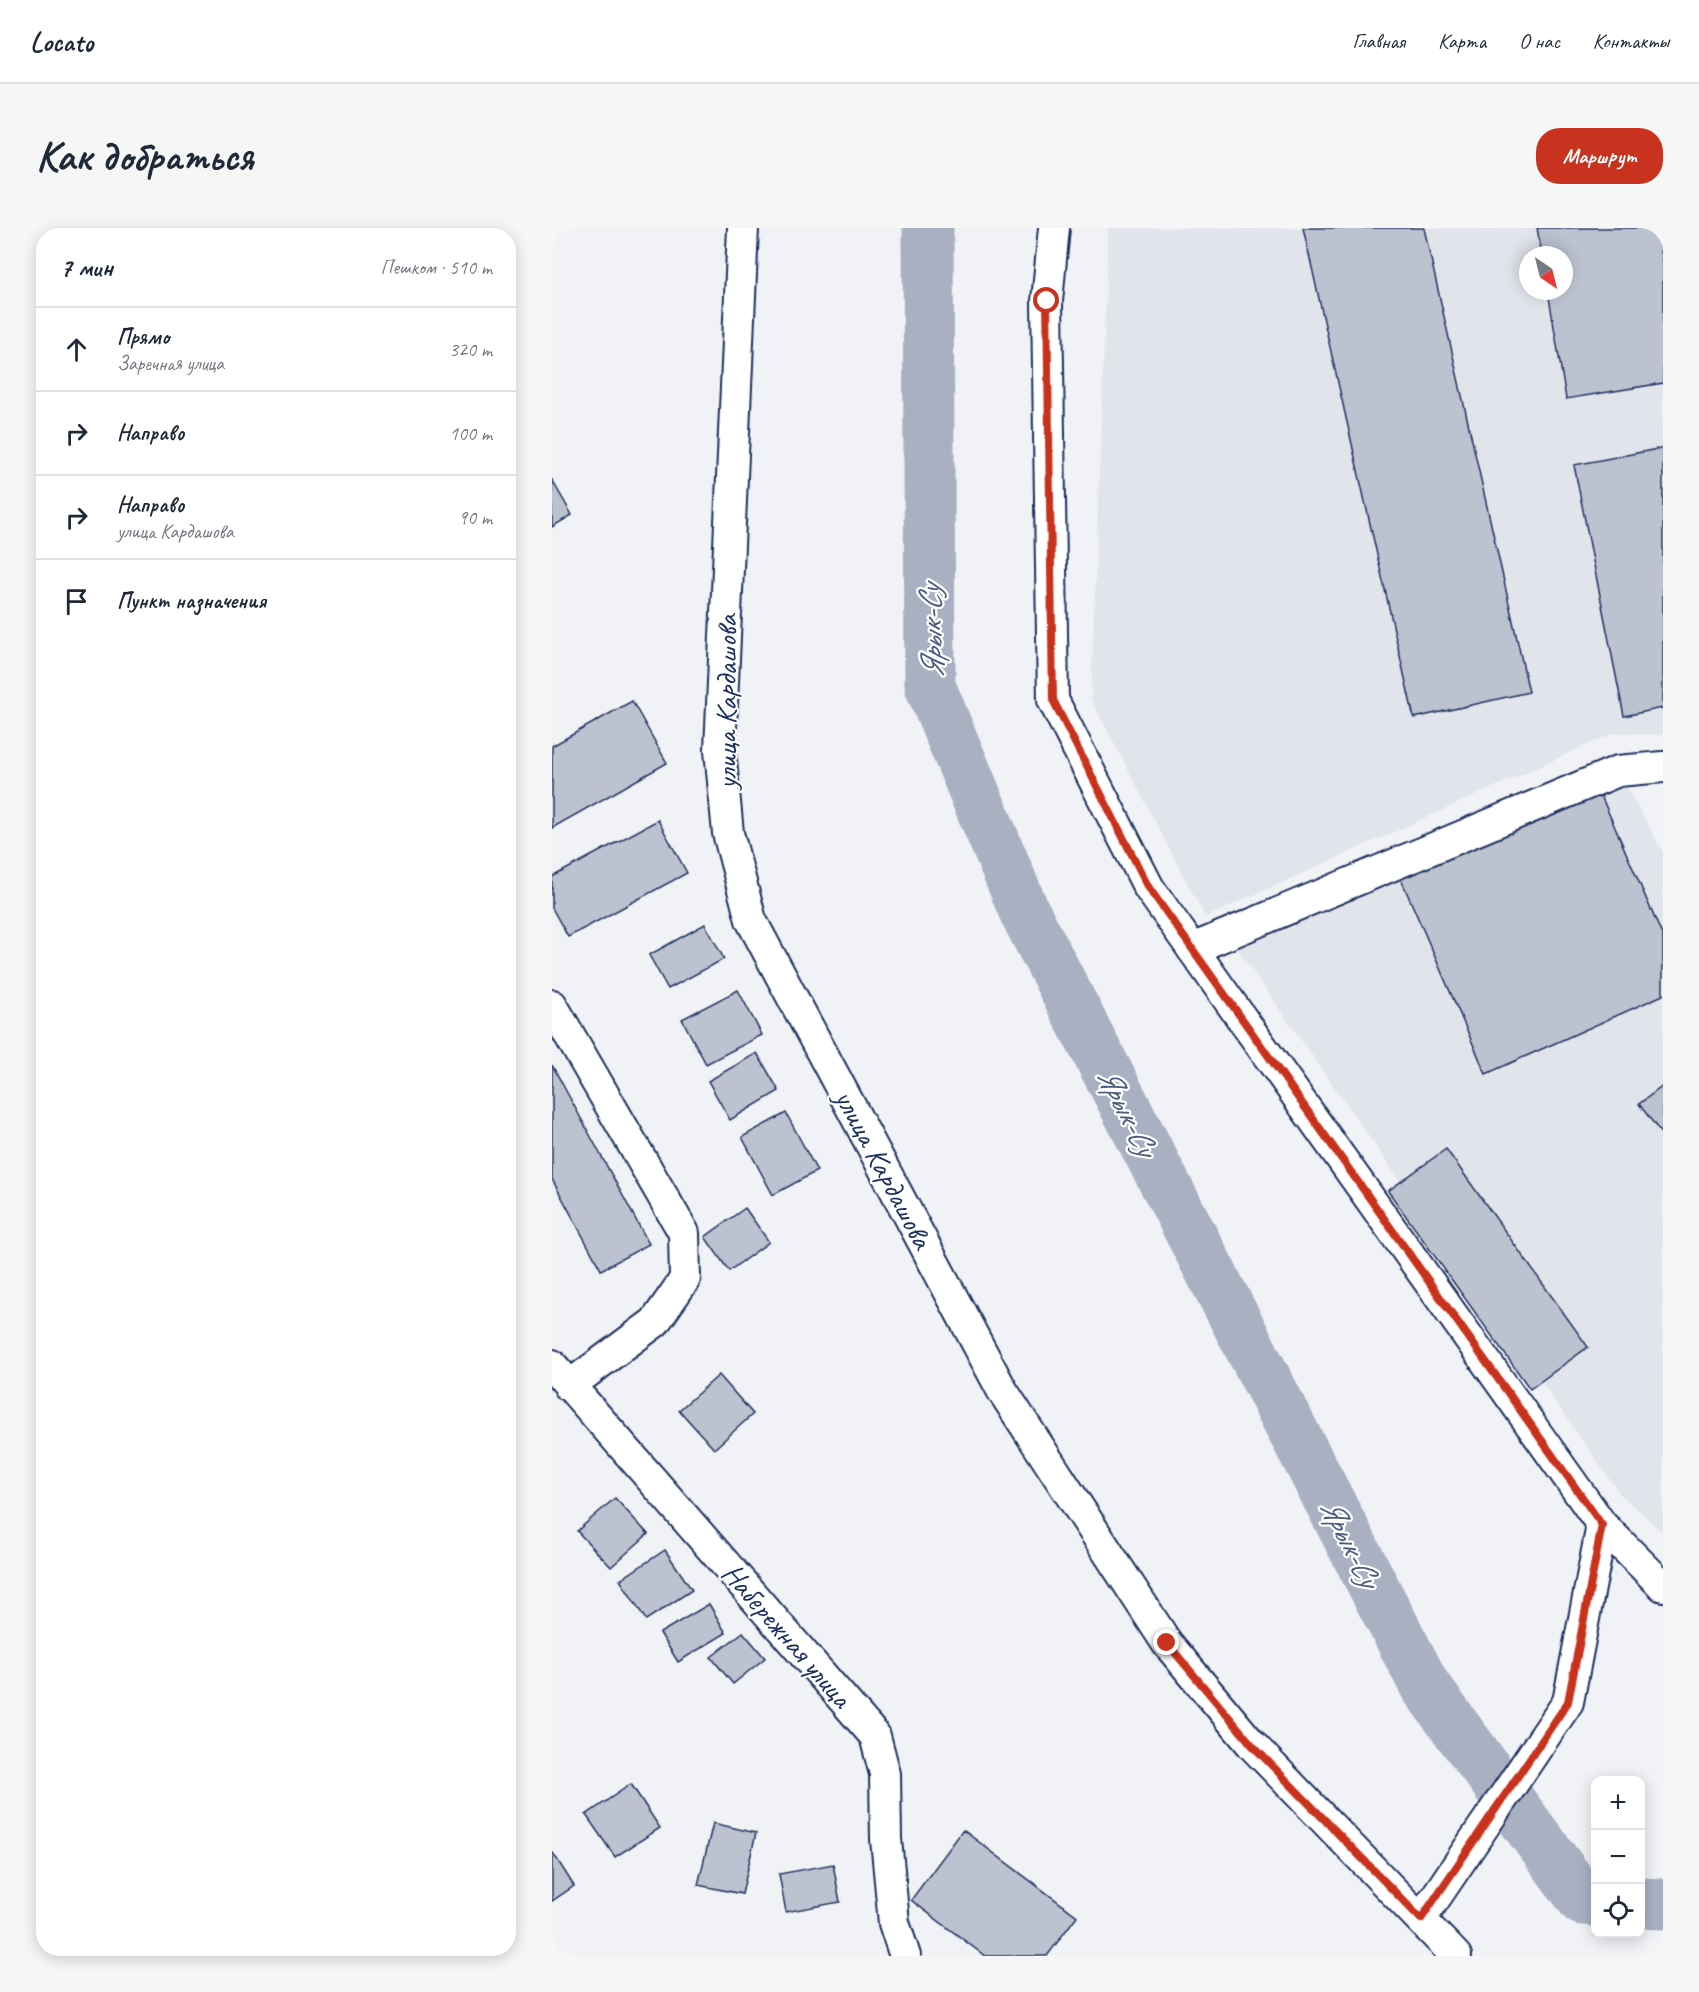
<!DOCTYPE html>
<html lang="ru">
<meta charset="utf-8">
<style>
:root{--surface:#fff;--page:#f6f6f7;--text:#1f2937;--muted:#747a83;--line:#e0e1e3;--accent:#c8321e}
body{margin:0;font-family:Caveat,sans-serif;background:var(--page);color:var(--text)}
.controls{position:absolute;right:18px;bottom:18px;display:grid;overflow:hidden;border-radius:12px;box-shadow:0 3px 15px #0003}
.controls button{width:54px;height:54px;display:grid;place-items:center;padding:0;border:0;border-bottom:2px solid var(--line);background:var(--surface);color:var(--text);font:30px sans-serif}
.compass{position:absolute;left:967px;top:18px;width:54px;height:54px;border-radius:50%;background:var(--surface);box-shadow:0 3px 15px #0003;rotate:145deg}
.stop{position:absolute;width:18px;height:18px;margin:-14px;border:4px solid #c8321e;border-radius:50%;background:#fff}
.stop.end{background:#c8321e;border-color:#fff;box-shadow:0 2px 6px #0008}
.list{margin:0;padding:0;list-style:none}
h2{display:flex;justify-content:space-between;align-items:center;height:78px;margin:0;padding:0 24px;font-size:26px}
h2 small{font-size:20px;font-weight:400;color:var(--muted)}
.list li{display:grid;grid-template-columns:39px 1fr auto;gap:18px;align-items:center;box-sizing:border-box;height:84px;padding:0 24px;border-top:2px solid var(--line)}
.list b{display:block;font-size:22px;white-space:nowrap}
.list p{margin:0;font-size:20px;white-space:nowrap;color:var(--muted)}
.list em{font-size:20px;font-style:normal;color:var(--muted)}
.icon{flex:none;width:33px;height:33px;fill:none;stroke:currentColor;stroke-width:2;stroke-linecap:round;stroke-linejoin:round}
.map{position:relative;flex:none;width:1111px;height:1728px;overflow:hidden;border-radius:24px}
header{display:flex;align-items:center;gap:36px;box-sizing:border-box;height:84px;padding:0 30px;background:var(--surface);border-bottom:2px solid var(--line)}
header strong{font-size:28px}
nav{display:flex;gap:33px;margin-inline-start:auto;font-size:21px}
.intro{display:flex;align-items:center;justify-content:space-between;box-sizing:border-box;height:144px;padding:0 36px}
h1{margin:0;font-size:42px}
.button{padding:15px 27px;border-radius:24px;background:var(--accent);color:#fff;font-size:21px;font-weight:700}
main{display:flex;gap:36px;padding:0 36px}
aside{flex:1;background:var(--surface);border-radius:24px;box-shadow:0 3px 15px #0003}
.map>svg:first-child{display:block}
.built{fill:#e1e4ea;fill-rule:evenodd}
.lines{fill:none;stroke-linecap:round;stroke-linejoin:round}
.river{stroke:#a8b0c2;stroke-width:51}
.building{fill:#bcc2d0;stroke:#1b2f5e;stroke-width:1.5}
.minor-casing{stroke:#1b2f5e;stroke-width:34}
.minor{stroke:#fff;stroke-width:30}
.route{stroke:#c8321e;stroke-width:8}
.labels{text-anchor:middle;dominant-baseline:central;stroke-width:4.5;stroke-linejoin:round;paint-order:stroke}
.street-label{font-size:30px;fill:#1b2f5e;stroke:#fff}
.water-label{font-size:32px;font-style:italic;fill:#4c5c81;stroke:#fff}
</style>
<header>
<strong>Locato</strong>
<nav><a>Главная</a><a>Карта</a><a>О нас</a><a>Контакты</a></nav>
</header>
<div class="intro"><h1>Как добраться</h1><a class="button">Маршрут</a></div>
<main>
<aside>
<h2>7 мин<small>Пешком · 510 m</small></h2>
<ul class="list">
<li><svg class="icon" aria-label="ahead" viewBox="0 0 24 24"><path d="M12 20V5M6 11l6-6 6 6"/></svg><div><b>Прямо</b><p>Заречная улица</p></div><em>320 m</em></li>
<li><svg class="icon" aria-label="right" viewBox="0 0 24 24"><path d="M7 20v-9h11M14 6l5 5-5 5"/></svg><div><b>Направо</b></div><em>100 m</em></li>
<li><svg class="icon" aria-label="right" viewBox="0 0 24 24"><path d="M7 20v-9h11M14 6l5 5-5 5"/></svg><div><b>Направо</b><p>улица Кардашова</p></div><em>90 m</em></li>
<li><svg class="icon" aria-label="arrive" viewBox="0 0 24 24"><path d="M6 21V4h12l-3 4 3 4H6"/></svg><div><b>Пункт назначения</b></div></li>
</ul>
</aside>
<div class="map">
<svg width="1111" height="1728" viewBox="0 0 1111 1728">
<rect width="100%" height="100%" fill="#f1f2f5"/>
<filter id="ink" filterUnits="userSpaceOnUse"><feTurbulence type="fractalNoise" baseFrequency=".0167" numOctaves="2"/><feDisplacementMap in="SourceGraphic" scale="12" xChannelSelector="R" yChannelSelector="G"/><feConvolveMatrix kernelMatrix="1 2 1 2 8 2 1 2 1" color-interpolation-filters="sRGB"/></filter>
<g filter="url(#ink)">
<path class="built" d="M556 0H1111V507L1062 505 653 689 539 471ZM976 27H1012V63H976Z
M1069 549 1111 624V1304L1068 1266 679 712Z"/>
<g class="lines">
<path class="river" d="M376 0 378 458 472 683 873 1458 1031 1672 1044 1673
M1088 1675 1111 1676"/>
</g>
<path class="building" d="M751 0H872L977 464 862 490Z
M985 0H1105L1111 34V155L1014 171 996 63H1012V27H990Z
M1111 220V480L1072 488 1022 237Z
M0 252 20 287 0 299Z
M80 473 115 535 0 600V518Z
M1043 554 1111 709V767L934 846 845 642Z
M106 592 135 645 16 709 0 680V649Z
M153 696 172 731 116 761 97 727Z
M186 762 210 807 154 836 130 791Z
M205 825 227 863 178 892 156 853Z
M0 837 97 1016 49 1042 0 951Z
M1111 858V908L1087 876Z
M234 885 265 943 221 967 190 909Z
M894 921 1036 1119 978 1161 836 963Z
M193 980 217 1014 177 1043 153 1009Z
M167 1147 201 1186 162 1221 127 1182Z
M63 1270 96 1306 59 1339 25 1303Z
M113 1322 140 1362 94 1392 68 1352Z
M157 1376 174 1405 126 1434 108 1405Z
M191 1404 213 1430 181 1456 159 1429Z
M79 1556 108 1600 63 1629 34 1587Z
M161 1595 204 1605 190 1666 146 1657Z
M411 1602 525 1688 495 1728H433L359 1672Z
M1 1625 22 1658 0 1673V1626Z
M281 1636 288 1674 234 1684 227 1646Z"/>
<g class="lines">
<g class="minor-casing">
<path id="minor" d="M191 0 168 522 176 605 199 692 450 1162 615 1415 701 1518 904 1728
M502 0 495 73 501 472 597 660 1050 1297 1111 1358
M640 721 1066 543 1111 539
M0 777 132 1005 133 1051 103 1094 17 1158
M0 1137 323 1508 333 1546 334 1611 342 1695 353 1728
M869 1691 1016 1474 1050 1297"/>
</g>
<use href="#minor" class="minor"/>
</g>
</g>
<g class="lines" filter="url(#ink)">
<path class="route" d="M495 73 501 472 597 660 1050 1297 1016 1474 869 1691 701 1518 615 1415"/>
</g>
<g class="labels">
<g class="street-label">
<text transform="translate(174 474) rotate(-90)">улица Кардашова</text>
<text transform="translate(332 941) rotate(62)">улица Кардашова</text>
<text transform="translate(235 1407) rotate(49)">Набережная улица</text>
</g>
<g class="water-label">
<text transform="translate(379 404) rotate(-92)">Ярык-Су</text>
<text transform="translate(575 883) rotate(63)">Ярык-Су</text>
<text transform="translate(798 1314) rotate(63)">Ярык-Су</text>
</g>
</g>
</svg>
<div class="controls">
<button>+</button>
<button>−</button>
<button><svg class="icon" aria-label="locate" viewBox="0 0 24 24"><circle cx="12" cy="12" r="6"/><path d="M12 2v4M12 18v4M2 12h4M18 12h4"/></svg></button>
</div>
<svg class="compass" viewBox="-18 -18 36 36"><path d="M0-13l5 13h-10z" fill="#e53935"/><path d="M0 13l5-13h-10z" fill="#747a83"/></svg>
<div class="stop" style="left:495px;top:73px"></div>
<div class="stop end" style="left:615px;top:1415px"></div>
</div>
</main>
